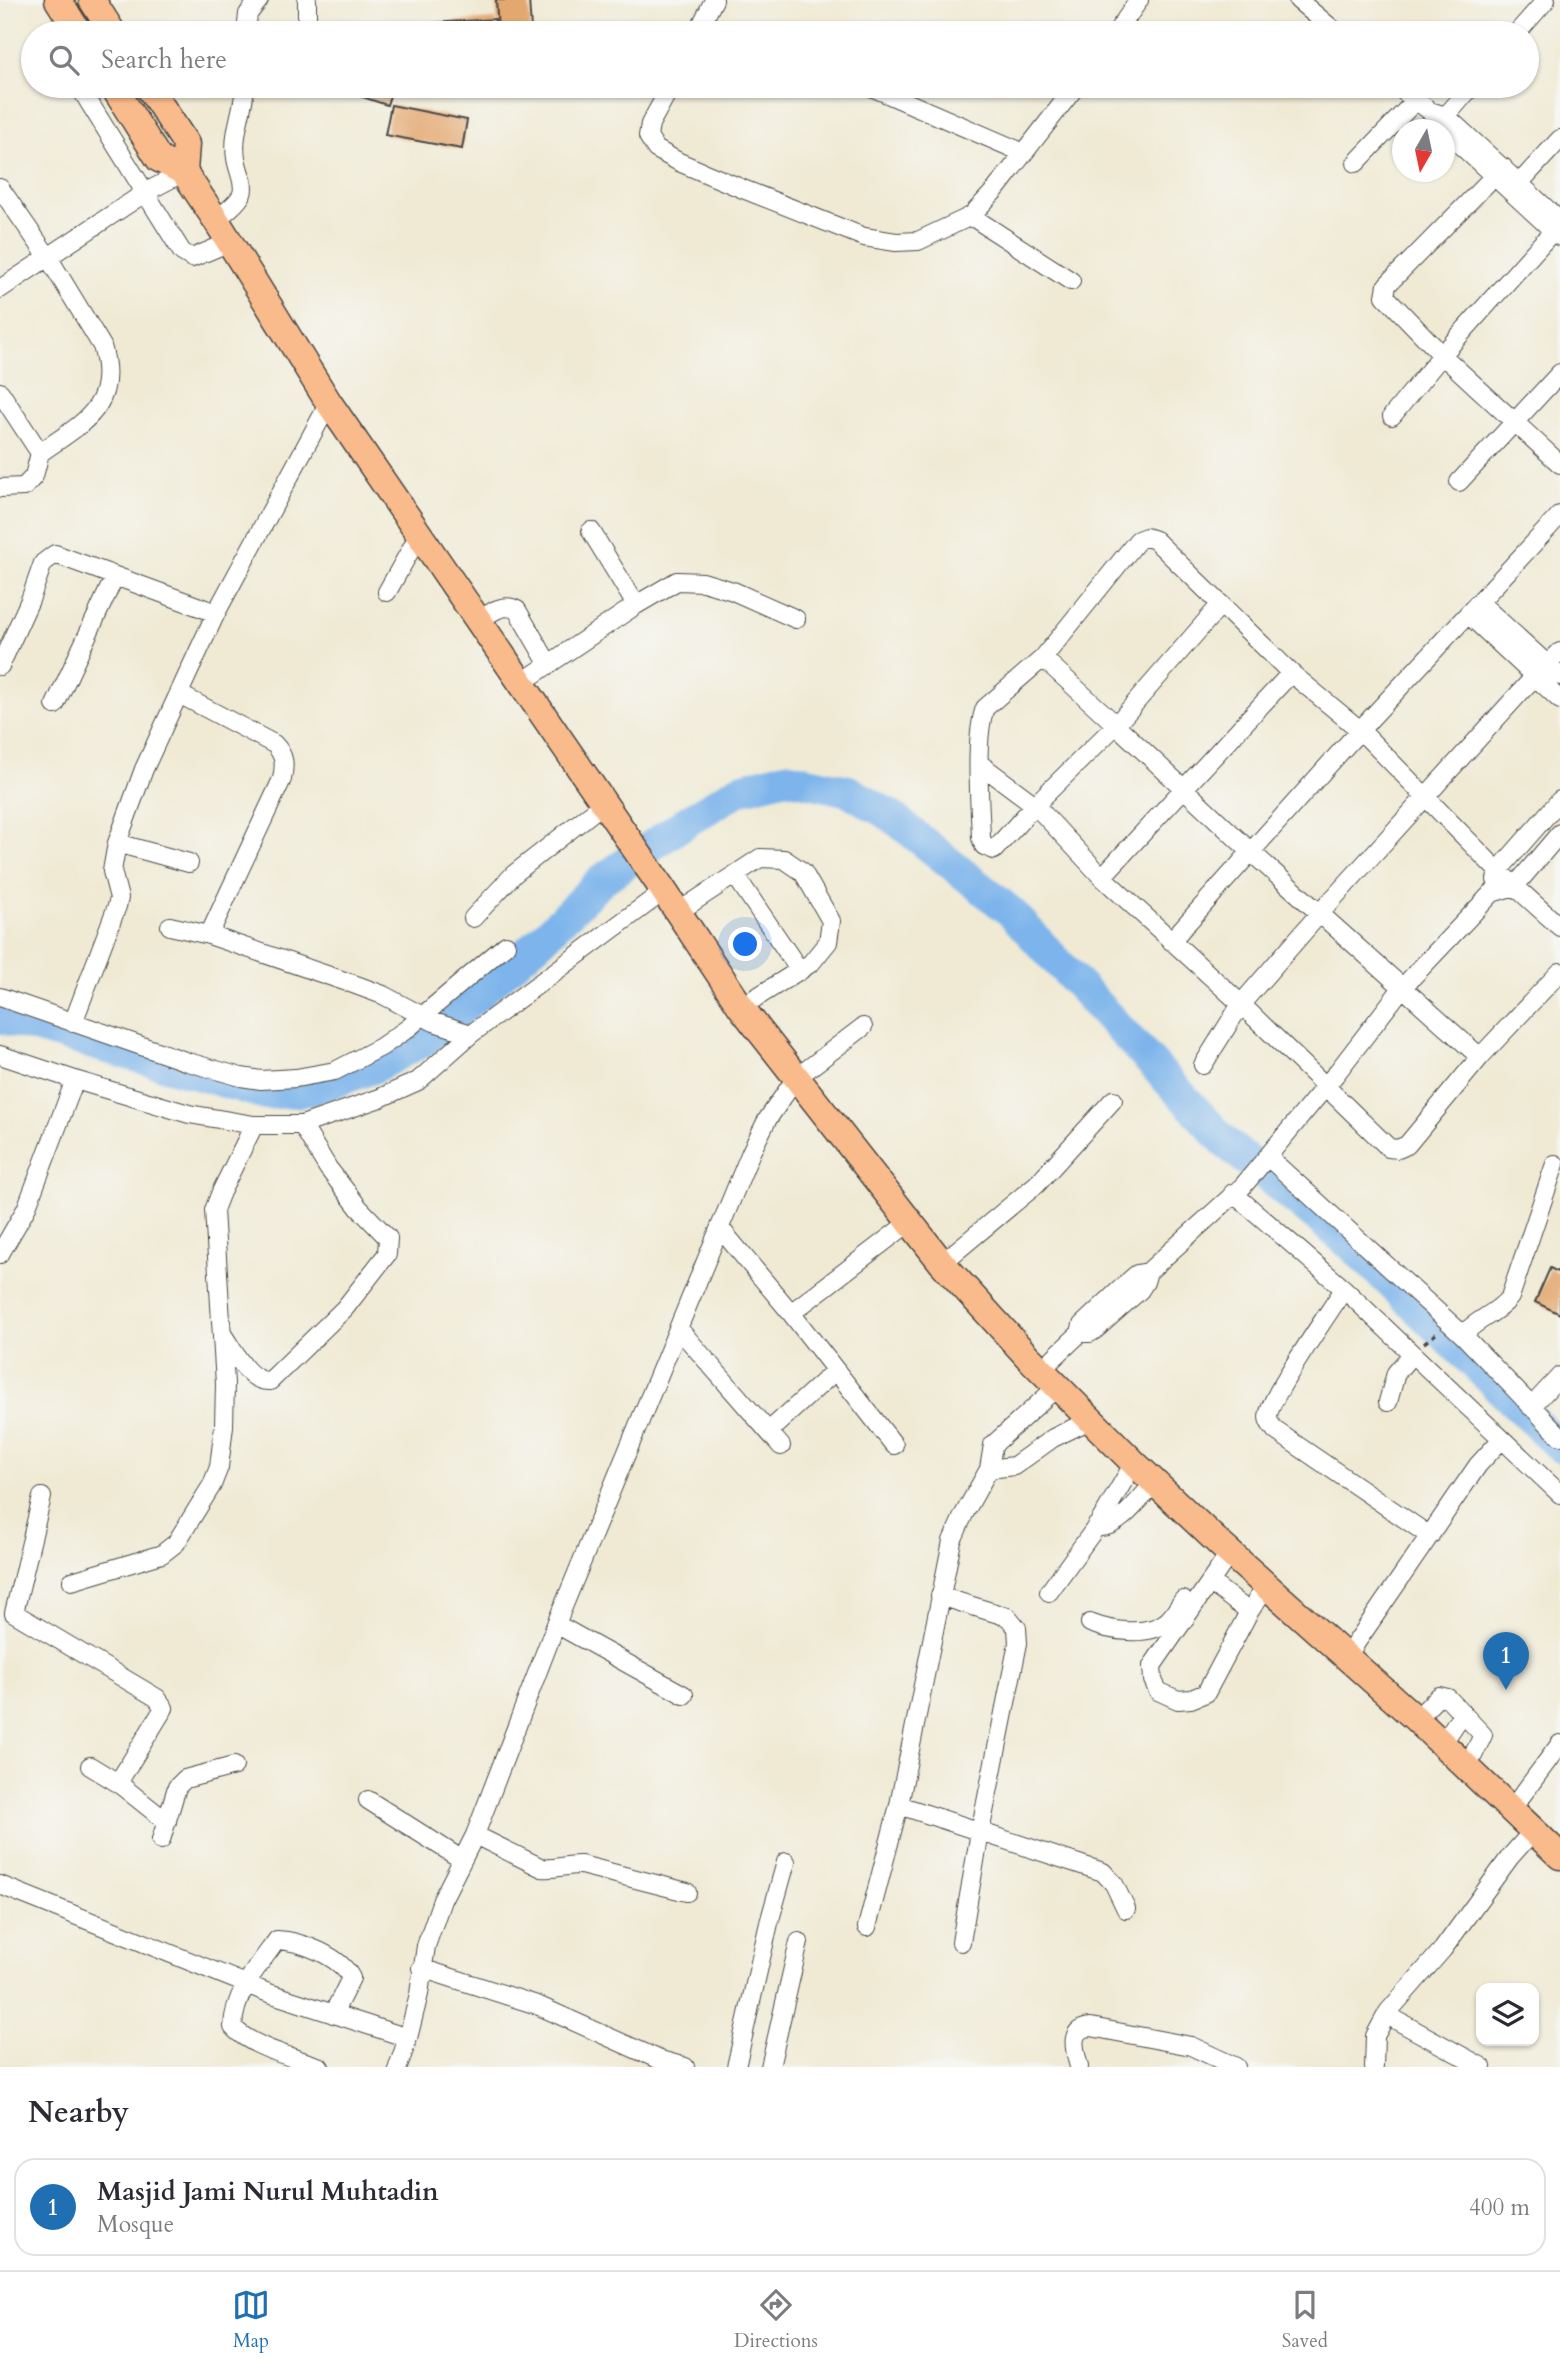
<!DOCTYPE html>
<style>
:root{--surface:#fff;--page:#f2f2f3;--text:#2b2b33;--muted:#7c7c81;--line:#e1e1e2;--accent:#1f6fb2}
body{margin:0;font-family:Cardo,serif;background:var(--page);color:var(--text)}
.controls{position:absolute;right:21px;bottom:21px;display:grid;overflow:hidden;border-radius:14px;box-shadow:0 2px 5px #0004}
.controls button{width:63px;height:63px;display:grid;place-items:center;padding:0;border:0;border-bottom:2px solid var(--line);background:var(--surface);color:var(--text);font:35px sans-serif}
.compass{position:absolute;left:1392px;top:119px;width:63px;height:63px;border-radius:50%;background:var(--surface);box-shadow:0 2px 5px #0004;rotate:189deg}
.you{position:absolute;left:746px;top:945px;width:24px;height:24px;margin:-18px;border:5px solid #fff;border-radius:50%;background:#1a73e8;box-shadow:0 0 0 10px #1a73e833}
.badge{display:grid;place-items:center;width:46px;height:46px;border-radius:50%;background:var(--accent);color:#fff;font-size:23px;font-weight:700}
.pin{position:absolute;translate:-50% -58px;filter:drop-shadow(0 2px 4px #0008)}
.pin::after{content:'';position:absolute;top:37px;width:24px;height:21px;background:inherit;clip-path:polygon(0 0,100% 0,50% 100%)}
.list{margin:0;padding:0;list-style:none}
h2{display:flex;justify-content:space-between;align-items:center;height:91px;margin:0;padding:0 28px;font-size:30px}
h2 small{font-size:23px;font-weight:400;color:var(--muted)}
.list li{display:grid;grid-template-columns:46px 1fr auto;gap:21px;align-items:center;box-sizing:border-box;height:98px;margin:0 14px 14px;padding:0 14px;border:2px solid var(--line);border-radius:21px}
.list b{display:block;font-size:26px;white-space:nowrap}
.list p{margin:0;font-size:23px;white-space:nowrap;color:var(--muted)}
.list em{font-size:23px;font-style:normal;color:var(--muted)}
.icon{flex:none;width:38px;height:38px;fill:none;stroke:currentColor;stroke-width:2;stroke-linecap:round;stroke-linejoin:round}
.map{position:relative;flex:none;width:1560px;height:2067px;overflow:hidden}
.search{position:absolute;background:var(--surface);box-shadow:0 2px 5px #0004;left:21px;right:21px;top:21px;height:77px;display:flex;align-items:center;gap:18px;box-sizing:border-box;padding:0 24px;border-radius:38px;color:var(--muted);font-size:26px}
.sheet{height:203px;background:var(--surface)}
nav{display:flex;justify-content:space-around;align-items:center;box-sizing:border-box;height:98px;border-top:2px solid var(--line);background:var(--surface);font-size:19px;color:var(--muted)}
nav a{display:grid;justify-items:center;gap:4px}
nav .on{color:var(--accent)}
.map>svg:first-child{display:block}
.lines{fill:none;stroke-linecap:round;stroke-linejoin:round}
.river{stroke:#7bb4eb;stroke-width:32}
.building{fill:#e3a770}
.minor-casing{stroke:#494844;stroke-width:20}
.highway-casing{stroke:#494844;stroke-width:29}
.path{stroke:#494844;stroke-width:3.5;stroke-dasharray:5 5;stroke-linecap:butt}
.minor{stroke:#fff;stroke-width:18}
.highway{stroke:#fabb8c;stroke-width:26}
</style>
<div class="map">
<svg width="1560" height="2067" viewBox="0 0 1560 2067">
<rect width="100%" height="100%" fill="#f6f6f2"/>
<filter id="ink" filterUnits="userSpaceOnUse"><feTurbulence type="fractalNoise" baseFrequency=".0143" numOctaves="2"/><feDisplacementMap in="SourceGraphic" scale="14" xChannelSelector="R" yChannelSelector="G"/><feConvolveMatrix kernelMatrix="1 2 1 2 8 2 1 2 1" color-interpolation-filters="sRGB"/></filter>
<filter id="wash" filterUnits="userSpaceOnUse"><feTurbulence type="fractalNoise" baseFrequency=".00686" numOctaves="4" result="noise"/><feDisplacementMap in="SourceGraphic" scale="28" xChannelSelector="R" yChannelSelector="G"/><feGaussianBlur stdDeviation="1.57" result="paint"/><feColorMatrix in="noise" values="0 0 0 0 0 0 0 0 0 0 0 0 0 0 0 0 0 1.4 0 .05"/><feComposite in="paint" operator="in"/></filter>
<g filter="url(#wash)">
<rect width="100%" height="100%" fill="#f0ead4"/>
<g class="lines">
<path class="river" d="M0 1017 265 1094 312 1090 373 1068 427 1039 541 940 603 879 689 820 740 789 786 777 849 791 891 816 1011 912 1227 1144 1351 1245 1560 1447"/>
</g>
<g id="blocks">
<path class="building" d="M496 0H529L531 29 515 33 498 30Z
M495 19 496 33H352V28Z
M346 86H393L387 105 344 91Z
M391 105 467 120 462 149 385 135Z
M1550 1268 1560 1273V1314L1535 1302Z"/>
</g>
</g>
<g filter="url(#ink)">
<use href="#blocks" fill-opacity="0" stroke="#494844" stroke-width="2"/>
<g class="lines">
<g class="minor-casing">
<path id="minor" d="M307 0V33
M1298 0 1337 33
M246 33 248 14 259 0
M697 33 714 0
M1116 33 1139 0
M1517 33 1546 0
M79 86 182 252 192 258 230 242
M671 86 650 124 648 136 656 149 679 162 743 189 864 237 896 242 918 241 971 216 996 189 1076 86
M869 86 1024 153
M1397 86 1430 111 1446 116 1560 221
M1440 127 1446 116 1472 86
M1444 130 1560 237
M1356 163 1415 101
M1503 167 1387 285 1385 296 1442 355 1560 464
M0 188 48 257 102 346C120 407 82 423 40 453L34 476 24 487 0 488
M1513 190 1560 139
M971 216 1071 281
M216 220C224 213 236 205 241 196 247 186 237 169 236 158 232 133 244 110 245 86
M0 289 146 192 184 172
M0 392 40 453
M1392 416 1442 355 1560 223
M1459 482 1560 373
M591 531 636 605
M387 592 419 535
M1480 603 1560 676
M1468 614 1560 700
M478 621C490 613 503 602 517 610L549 665
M1043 658 1116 725 1221 604
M0 666 30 600 43 563 55 554 216 613
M521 683 636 605 677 581 703 582 733 591 796 619
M179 694 274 744C285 755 285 765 282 779L209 935
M55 705 115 576
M980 764 1035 805 1102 877 1241 1004 1389 1148 1398 1149 1407 1145 1480 1057 1560 972
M117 843 189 863
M735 875 800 971
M1102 877 1291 673
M1496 880 1498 871 1560 800
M678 912 760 858 784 859 803 872 831 921 828 942 811 963 741 1007
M473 918 514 874 603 804
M170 926 209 935 356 985 383 995 434 1022 471 1034
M1171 941 1360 730 1560 515
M0 997 188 1062 241 1077 261 1080 296 1078 335 1071 381 1047 407 1029 506 945
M73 1023 117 906 119 898 112 871 117 843 144 769 216 613 329 403
M0 1055 75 1080 189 1114 254 1125H302L380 1098 418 1081 471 1034 664 891
M1480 1057 1250 851 1116 725 1035 805 994 850 984 846 981 838C980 805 974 737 985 708L1043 658 1138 540 1146 537 1155 540 1291 673 1360 730 1498 871 1560 927
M1203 1065 1241 1004 1320 913 1535 676 1560 652
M1268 1157 1463 1335 1560 1436
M1233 1193 1344 1289 1560 1494
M720 1228 791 1313 894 1445
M0 1254 26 1209 75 1080
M942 1263 1037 1184 1113 1100
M1344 1289C1331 1310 1268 1399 1268 1417 1268 1423 1273 1427 1276 1431L1430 1536
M791 1313 911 1221
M679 1329 781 1446
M1080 1333H1090L1095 1330 1140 1290 1145 1282 1148 1272 1243 1186 1335 1075 1402 988 1492 893 1515 886 1560 833
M223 1335C234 1351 248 1383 270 1381L345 1308 387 1254 388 1238 359 1208 328 1168 302 1125
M1463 1335C1476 1319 1497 1314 1510 1297L1555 1164
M1041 1370 1080 1333 1082 1325 1130 1280 1137 1274 1148 1272
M1388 1402 1396 1373 1412 1354
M1531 1407 1560 1376
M769 1431 835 1371
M989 1469 1014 1466 1053 1438 1092 1419
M42 1497 14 1613 157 1698 164 1708 118 1783
M1096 1526C1116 1533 1142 1496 1155 1482
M1230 1553 1152 1666 1153 1680 1158 1691 1178 1700 1191 1699 1206 1693 1249 1612 1267 1585
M72 1581 162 1554 176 1543 212 1485 219 1467 224 1426 225 1384 214 1210 221 1192 254 1125
M1210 1582 1249 1612
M1049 1592 1099 1523 1134 1463
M940 1596 1008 1617 1017 1628 1018 1643 980 1832 961 1942
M1090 1623C1110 1631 1148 1637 1166 1622 1173 1617 1178 1607 1183 1600
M556 1624 684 1695
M1347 1656 1478 1465 1501 1440
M1416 1719 1439 1696 1448 1698 1483 1735 1467 1768
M1442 1744 1463 1713
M90 1766 118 1783 167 1822
M368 1800 461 1859
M899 1805 1103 1872 1114 1884 1126 1909
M1511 1810 1560 1744
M475 1835 542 1868C556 1870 567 1864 581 1865L687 1892
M161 1840 177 1787 185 1779 234 1766
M0 1885 266 1992 408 2038
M867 1927 899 1805 952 1541 964 1514 989 1469 993 1445 1058 1386
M421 1968 537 2005 660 2060 685 2067
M320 2067C295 2058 249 2046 233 2027 234 1993 258 1966 277 1940 301 1941 340 1956 351 1978L333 2014
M398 2067 408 2038 419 1994 426 1946 442 1900 475 1835 556 1624 751 1152 767 1120 796 1078 863 1027
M736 2067 769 1923 786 1862
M770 2067 799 1942
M1079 2067C1075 2050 1067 2029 1091 2027L1191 2046 1236 2067
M1374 2067 1375 2036 1388 2012
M1482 2067 1396 2020 1388 2012 1443 1949 1510 1857 1533 1831"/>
</g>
<g class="highway-casing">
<path id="highway" d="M58 0 79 33
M92 0 113 33
M113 86 159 159 184 172 216 220 329 403 664 891 741 1007 942 1263 1028 1357 1134 1463 1222 1546 1416 1719 1560 1856
M148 86 186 144 184 172"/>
</g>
<path class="path" d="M1424 1343 1437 1333"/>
<use href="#minor" class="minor"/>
<use href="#highway" class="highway"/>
</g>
</g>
</svg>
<div class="controls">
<button><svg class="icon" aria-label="layers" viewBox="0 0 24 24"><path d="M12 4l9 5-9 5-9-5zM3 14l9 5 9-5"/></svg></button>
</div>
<svg class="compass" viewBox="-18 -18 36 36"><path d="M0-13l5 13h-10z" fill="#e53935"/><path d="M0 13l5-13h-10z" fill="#7c7c81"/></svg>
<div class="you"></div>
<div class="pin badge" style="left:1506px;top:1690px">1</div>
<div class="search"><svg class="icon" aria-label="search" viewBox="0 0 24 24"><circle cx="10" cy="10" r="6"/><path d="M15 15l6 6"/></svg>Search here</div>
</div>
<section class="sheet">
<h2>Nearby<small></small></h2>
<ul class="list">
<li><span class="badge">1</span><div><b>Masjid Jami Nurul Muhtadin</b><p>Mosque</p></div><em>400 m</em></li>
</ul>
</section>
<nav>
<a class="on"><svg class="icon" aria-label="map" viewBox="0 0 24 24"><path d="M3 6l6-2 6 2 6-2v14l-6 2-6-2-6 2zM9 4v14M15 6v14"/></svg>Map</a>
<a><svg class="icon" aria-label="directions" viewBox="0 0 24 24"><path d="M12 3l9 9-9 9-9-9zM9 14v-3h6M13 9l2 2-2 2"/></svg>Directions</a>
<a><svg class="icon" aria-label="saved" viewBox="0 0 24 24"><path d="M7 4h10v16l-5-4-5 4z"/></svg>Saved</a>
</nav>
